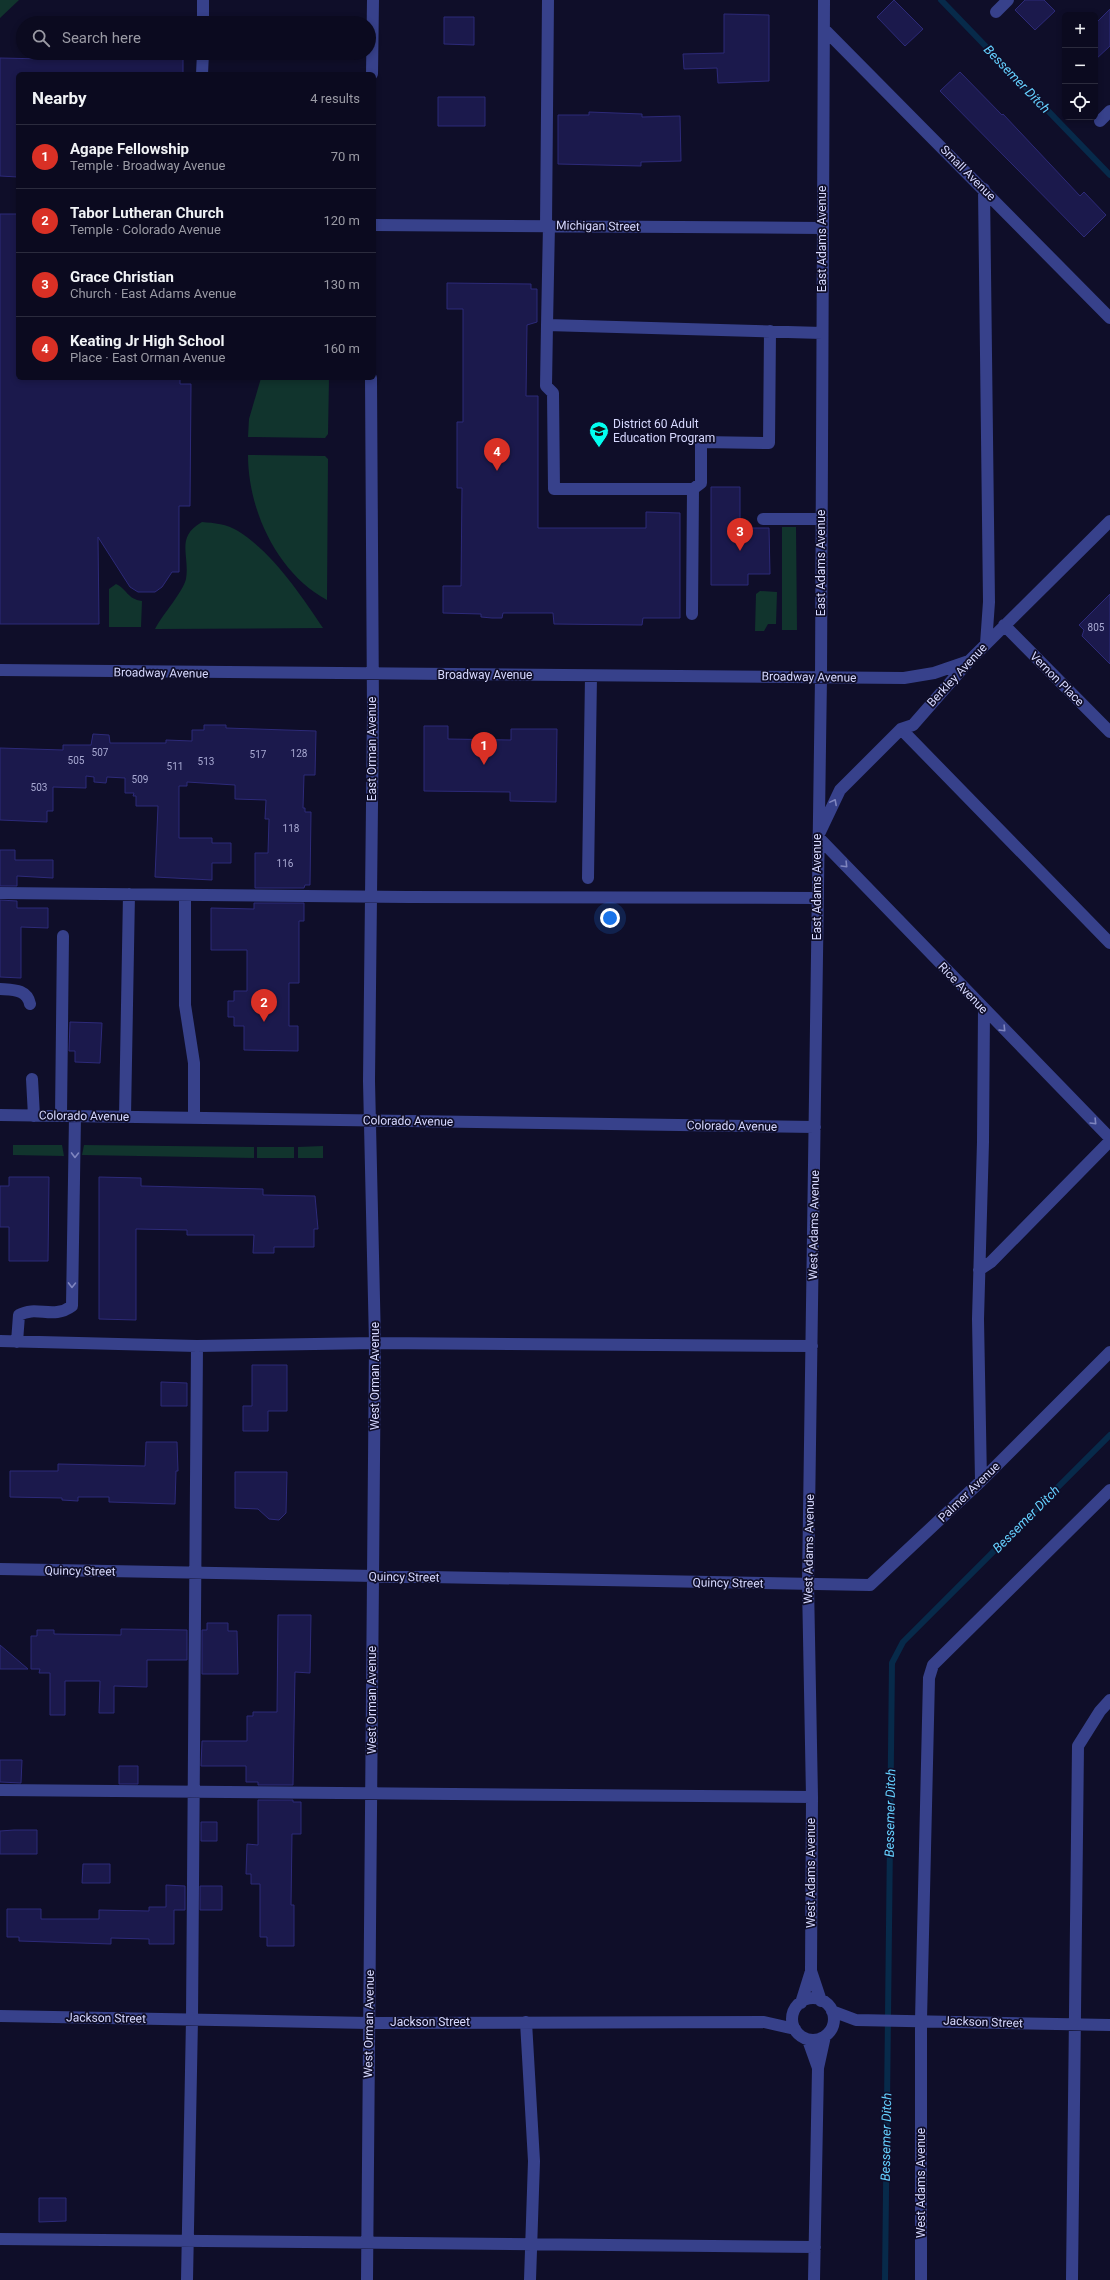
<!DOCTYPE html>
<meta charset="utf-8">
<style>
:root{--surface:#0b0a1f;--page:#19182c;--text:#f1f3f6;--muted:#9a9aa4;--line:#2b2b3d;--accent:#d93025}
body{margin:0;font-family:Roboto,sans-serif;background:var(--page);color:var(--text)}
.controls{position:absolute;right:12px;top:12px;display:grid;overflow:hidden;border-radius:6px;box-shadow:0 2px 6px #0003}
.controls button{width:36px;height:36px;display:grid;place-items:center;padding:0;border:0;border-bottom:1px solid var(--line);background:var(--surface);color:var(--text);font:20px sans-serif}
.you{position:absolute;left:610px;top:918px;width:14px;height:14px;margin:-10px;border:3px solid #fff;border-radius:50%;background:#1a73e8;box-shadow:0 0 0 6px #1a73e833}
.badge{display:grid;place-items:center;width:26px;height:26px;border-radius:50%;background:var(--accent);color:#fff;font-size:13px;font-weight:700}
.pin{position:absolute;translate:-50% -33px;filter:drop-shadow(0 1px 2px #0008)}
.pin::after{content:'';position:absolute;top:21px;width:14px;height:12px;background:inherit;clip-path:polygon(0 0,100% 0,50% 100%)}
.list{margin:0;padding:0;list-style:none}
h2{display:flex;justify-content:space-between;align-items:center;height:52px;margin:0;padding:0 16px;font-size:17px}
h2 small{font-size:13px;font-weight:400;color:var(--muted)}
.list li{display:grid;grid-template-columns:26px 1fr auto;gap:12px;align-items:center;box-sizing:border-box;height:64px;padding:0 16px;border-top:1px solid var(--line)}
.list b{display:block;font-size:15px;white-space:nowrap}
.list p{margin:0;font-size:13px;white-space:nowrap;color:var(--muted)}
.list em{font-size:13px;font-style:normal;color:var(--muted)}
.icon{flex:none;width:22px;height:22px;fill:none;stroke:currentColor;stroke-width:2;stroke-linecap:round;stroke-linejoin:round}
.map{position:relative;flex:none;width:1110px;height:2280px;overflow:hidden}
.search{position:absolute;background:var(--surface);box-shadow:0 2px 6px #0003;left:16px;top:16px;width:360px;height:44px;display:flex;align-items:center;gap:10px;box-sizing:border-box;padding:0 14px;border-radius:22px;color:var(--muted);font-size:15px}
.panel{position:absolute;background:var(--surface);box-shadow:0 2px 6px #0003;left:16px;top:72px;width:360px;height:308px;border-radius:6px}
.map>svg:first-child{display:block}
.green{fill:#11342d}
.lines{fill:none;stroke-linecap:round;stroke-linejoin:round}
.stream{stroke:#072a4a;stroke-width:6}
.building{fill:#1b194c;stroke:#2d2a79}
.minor{stroke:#37418b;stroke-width:12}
.oneway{stroke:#7f85bf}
.labels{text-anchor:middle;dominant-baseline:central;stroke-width:3.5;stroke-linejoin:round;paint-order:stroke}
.number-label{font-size:10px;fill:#a8a9d2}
.street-label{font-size:12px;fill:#d7d9ff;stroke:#0f0e29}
.poi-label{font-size:12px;fill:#d7d9ff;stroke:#0f0e29;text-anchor:start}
.water-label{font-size:13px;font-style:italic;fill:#65d0ff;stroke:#0f0e29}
</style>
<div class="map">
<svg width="1110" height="2280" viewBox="0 0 1110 2280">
<rect width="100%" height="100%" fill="#0f0e29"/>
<path class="green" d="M0 0H19L0 18Z
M261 378H329L328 434 325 438 248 437 249 419Z
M248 455 325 456 328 459 327 600C277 573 248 510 248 455Z
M202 522C214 523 227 524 238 531 272 552 301 595 323 628L155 629C162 615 183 592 186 579 190 555 175 537 202 522Z
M782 527H796L797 630H782Z
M116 584C127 589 127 599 142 601L141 627H109V589Z
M760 591 777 592 776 624H768L764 631H755L756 594Z
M13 1145H62L64 1156 13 1155Z
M84 1145 254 1147V1158L82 1155Z
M323 1146V1158H298V1147Z
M257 1147H294V1158H257Z"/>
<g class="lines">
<path class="stream" d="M941 0 1110 175
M885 2280 892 1663 903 1642 1110 1435"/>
</g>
<path class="building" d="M894 0 923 29 905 46 877 17Z
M1025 0H1044L1055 11 1035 30 1015 10Z
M1110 9V46L1095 60V24Z
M724 14 769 15V81L718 83 717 68 684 69 683 54 724 53Z
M444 17H474V45L444 44Z
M45 53H183V74H18V177L0 176V58L45 59Z
M960 72 1002 115 1003 114 1080 196 1084 192 1106 215 1084 237 940 91Z
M438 97H485V126H438Z
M589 112 642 114V117L680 116 681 161 641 162V166L558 164V115H589Z
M0 214H18V378H180V384H191L190 506H179V572H172L162 587 155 592H138L130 587 98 537 99 624H0Z
M447 283 531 284V289H537V322L527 325 526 396H538V528H646V512L680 513V618H643L642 625 554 624 553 613H503L502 618H492L481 617V614L443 613V586H461L462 488H457V422H463V309H447Z
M711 487H740V528H769L770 574H748V585H711Z
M1110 594V664L1082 636 1084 630 1079 625Z
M204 725H226V728L316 731 315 775H304L303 808H305V812H311L310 885H305L304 888H255V853H268L269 819H265L266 800 235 799V785L187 782V786H179V838H212V843H231V863H212V880L155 877 158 806H136V796H133L134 793H125V778L107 777 106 783 94 782V777L86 776V788L53 787V811H47V822L0 820V748L63 750V745H91L93 734 109 735 110 743H166V740L192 741V730H204Z
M424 726H448V739L511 740V729H557L556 802 510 801V792L424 791Z
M0 850H15V860H53V878L17 876V886H0Z
M0 900 17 901V908H48V928L21 927V978L0 977Z
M254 903H304V921H299V983H289V1026H298V1051L244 1050V1026H234V1017H228V1001H234V991H247V950H211V908L254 909Z
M70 1022 102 1023 100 1063 75 1062V1051H69Z
M9 1177H49L48 1261H9V1227H0V1186H9Z
M99 1177 141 1178V1186L263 1189V1195L315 1196 318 1229H314V1247H274V1253H253L254 1235H187V1230L136 1229V1320L99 1319Z
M252 1365H287V1411H268V1431H243V1406H252Z
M161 1382 187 1383V1406H161Z
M146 1442H177L178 1471H176L175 1504 109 1502V1497H78V1501L62 1500V1498L10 1497V1471H58V1464L145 1466Z
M235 1472H287L286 1513 279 1520 269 1519 258 1509 235 1508Z
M278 1615H311L310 1673 295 1672 293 1785H258V1782H246V1766H201L202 1741H247V1716H253V1712H277Z
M207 1623H228V1631H237L238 1674H202V1630H207Z
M121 1629 187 1630V1660H147V1687L114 1686V1713H99L100 1681H65V1715H50V1673H39L40 1669H31V1636H37V1630H54V1634L121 1635Z
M0 1645 28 1669H0Z
M0 1760H22L21 1783 0 1782Z
M119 1766H138V1784H119Z
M258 1800H293V1802H301V1834H292L291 1905H294V1946H267V1937H260V1884H251V1874H246L247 1844 258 1845Z
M201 1822H217V1841H201Z
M14 1830H37V1854H0V1831Z
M83 1864H110V1883H82Z
M166 1885 185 1886V1910H174V1944H149V1939L111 1938V1944L19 1941V1937H7V1909H41V1919H99V1910L149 1911V1907H166Z
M200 1886H222V1910H200Z
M39 2198H66V2221L39 2222Z"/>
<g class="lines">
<path class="minor" d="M996 12 1008 0
M203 23V0
M825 30 1110 318
M202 74 203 53
M372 74 373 0
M1100 121 1110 111
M984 189 989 602 986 644
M374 225 822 228
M546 225 548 0
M549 225 547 325 822 333
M547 325 546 386 553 393 554 489H693L692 614
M693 489 701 483V442L769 443 770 331
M763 519H822
M1004 625 1110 732
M0 670 904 678 934 673 969 661
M901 729 1110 943
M820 832 840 790 901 729 913 725 969 661 1110 521
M818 837 1110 1138
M588 878 591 676
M0 893 408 897 817 898
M185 896V1005L194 1063V1118
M0 989C13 990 27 989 30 1004
M32 1079 34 1116
M0 1115 815 1127
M61 1116 63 936
M125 1117 129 894
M979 1270 991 1262 1110 1141
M0 1341 197 1346 375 1343 812 1346
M17 1342 19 1315C37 1305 53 1320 72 1306L75 1116
M981 1481 978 1319 983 1142 984 1009
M0 1569 870 1585 981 1481 1110 1352
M0 1790 812 1797
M811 1971 821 2001
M792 2019a21 21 0 1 1 42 0a21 21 0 1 1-42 0Z
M801 2003 811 1971 812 1797 808 1584 821 677 824 0
M832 2011 856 2020 1110 2025
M0 2016 369 2023 764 2022 795 2029
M526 2022 534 2161 530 2280
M808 2040 818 2068
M0 2239 815 2247
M187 2280 192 2019 197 1346
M367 2280 375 1343 369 1081 373 712 371 378
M814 2280 818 2068 825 2036
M921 2280V2020L929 1678 933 1665 1110 1490
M1072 2280 1078 1746 1100 1711 1110 1700"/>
</g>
<defs><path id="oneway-chevron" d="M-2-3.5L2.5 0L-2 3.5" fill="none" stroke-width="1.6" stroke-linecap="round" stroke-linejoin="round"/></defs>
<g class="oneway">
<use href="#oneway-chevron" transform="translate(834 802) rotate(-62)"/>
<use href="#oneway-chevron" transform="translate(845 865) rotate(46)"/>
<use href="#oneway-chevron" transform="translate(1003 1029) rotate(46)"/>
<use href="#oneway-chevron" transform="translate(1094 1122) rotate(46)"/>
<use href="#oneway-chevron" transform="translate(75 1155) rotate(91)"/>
<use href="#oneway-chevron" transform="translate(72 1285) rotate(91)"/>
</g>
<defs>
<g id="school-pin" transform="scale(1)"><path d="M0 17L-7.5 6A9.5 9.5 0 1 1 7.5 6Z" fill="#03fff0" stroke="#0f0e29"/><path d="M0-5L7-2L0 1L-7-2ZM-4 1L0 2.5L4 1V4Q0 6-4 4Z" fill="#111"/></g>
</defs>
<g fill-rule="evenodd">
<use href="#school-pin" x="599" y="431"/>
</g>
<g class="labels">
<g class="number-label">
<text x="1096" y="627">805</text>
<text x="100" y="752">507</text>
<text x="299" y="753">128</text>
<text x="258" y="754">517</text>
<text x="76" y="760">505</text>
<text x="206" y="761">513</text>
<text x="175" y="766">511</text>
<text x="140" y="779">509</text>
<text x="39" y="787">503</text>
<text x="291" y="828">118</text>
<text x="285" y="863">116</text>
</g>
<g class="street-label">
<text transform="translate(968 173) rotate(45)">Small Avenue</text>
<text transform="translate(598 226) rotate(1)">Michigan Street</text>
<text transform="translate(822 239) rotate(-90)">East Adams Avenue</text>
<text transform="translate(821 563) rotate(-90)">East Adams Avenue</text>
<text transform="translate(161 673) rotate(1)">Broadway Avenue</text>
<text x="485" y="675">Broadway Avenue</text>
<text transform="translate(957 675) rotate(-47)">Berkley Avenue</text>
<text transform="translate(809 677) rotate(1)">Broadway Avenue</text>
<text transform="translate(1057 679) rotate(45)">Vernon Place</text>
<text transform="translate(372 749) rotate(-90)">East Orman Avenue</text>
<text transform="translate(817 887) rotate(-90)">East Adams Avenue</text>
<text transform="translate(963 988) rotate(46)">Rice Avenue</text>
<text transform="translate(84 1116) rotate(1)">Colorado Avenue</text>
<text transform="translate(408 1121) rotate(1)">Colorado Avenue</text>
<text transform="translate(732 1126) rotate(1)">Colorado Avenue</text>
<text transform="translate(814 1225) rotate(-89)">West Adams Avenue</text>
<text transform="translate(375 1376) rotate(-90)">West Orman Avenue</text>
<text transform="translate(969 1492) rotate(-44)">Palmer Avenue</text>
<text transform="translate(809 1549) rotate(-89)">West Adams Avenue</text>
<text transform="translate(80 1571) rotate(1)">Quincy Street</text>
<text transform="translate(404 1577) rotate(1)">Quincy Street</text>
<text transform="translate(728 1583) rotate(1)">Quincy Street</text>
<text transform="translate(372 1700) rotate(-90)">West Orman Avenue</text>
<text transform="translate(811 1873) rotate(-90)">West Adams Avenue</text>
<text transform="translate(106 2018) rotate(1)">Jackson Street</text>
<text x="430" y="2022">Jackson Street</text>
<text transform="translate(983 2022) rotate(2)">Jackson Street</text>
<text transform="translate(369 2024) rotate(-89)">West Orman Avenue</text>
<text transform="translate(921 2183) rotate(-90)">West Adams Avenue</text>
</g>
<g class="poi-label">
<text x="613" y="424">District 60 Adult<tspan x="613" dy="14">Education Program</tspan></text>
</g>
<g class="water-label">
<text transform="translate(1017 79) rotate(46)">Bessemer Ditch</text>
<text transform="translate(1026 1519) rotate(-45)">Bessemer Ditch</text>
<text transform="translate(890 1813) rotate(-89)">Bessemer Ditch</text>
<text transform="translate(886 2137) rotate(-89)">Bessemer Ditch</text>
</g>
</g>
</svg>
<div class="controls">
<button>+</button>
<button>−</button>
<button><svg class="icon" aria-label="locate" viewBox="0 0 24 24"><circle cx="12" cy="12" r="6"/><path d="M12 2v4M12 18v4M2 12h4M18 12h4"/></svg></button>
</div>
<div class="you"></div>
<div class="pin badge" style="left:484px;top:765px">1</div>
<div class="pin badge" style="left:264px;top:1022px">2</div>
<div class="pin badge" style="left:740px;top:551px">3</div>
<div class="pin badge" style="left:497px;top:471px">4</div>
<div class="search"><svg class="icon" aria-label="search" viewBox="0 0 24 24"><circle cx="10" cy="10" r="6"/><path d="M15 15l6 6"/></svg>Search here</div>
<section class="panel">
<h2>Nearby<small>4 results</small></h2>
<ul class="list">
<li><span class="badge">1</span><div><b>Agape Fellowship</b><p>Temple · Broadway Avenue</p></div><em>70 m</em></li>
<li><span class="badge">2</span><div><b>Tabor Lutheran Church</b><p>Temple · Colorado Avenue</p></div><em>120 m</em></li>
<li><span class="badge">3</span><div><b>Grace Christian</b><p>Church · East Adams Avenue</p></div><em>130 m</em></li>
<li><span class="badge">4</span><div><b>Keating Jr High School</b><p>Place · East Orman Avenue</p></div><em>160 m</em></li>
</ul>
</section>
</div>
